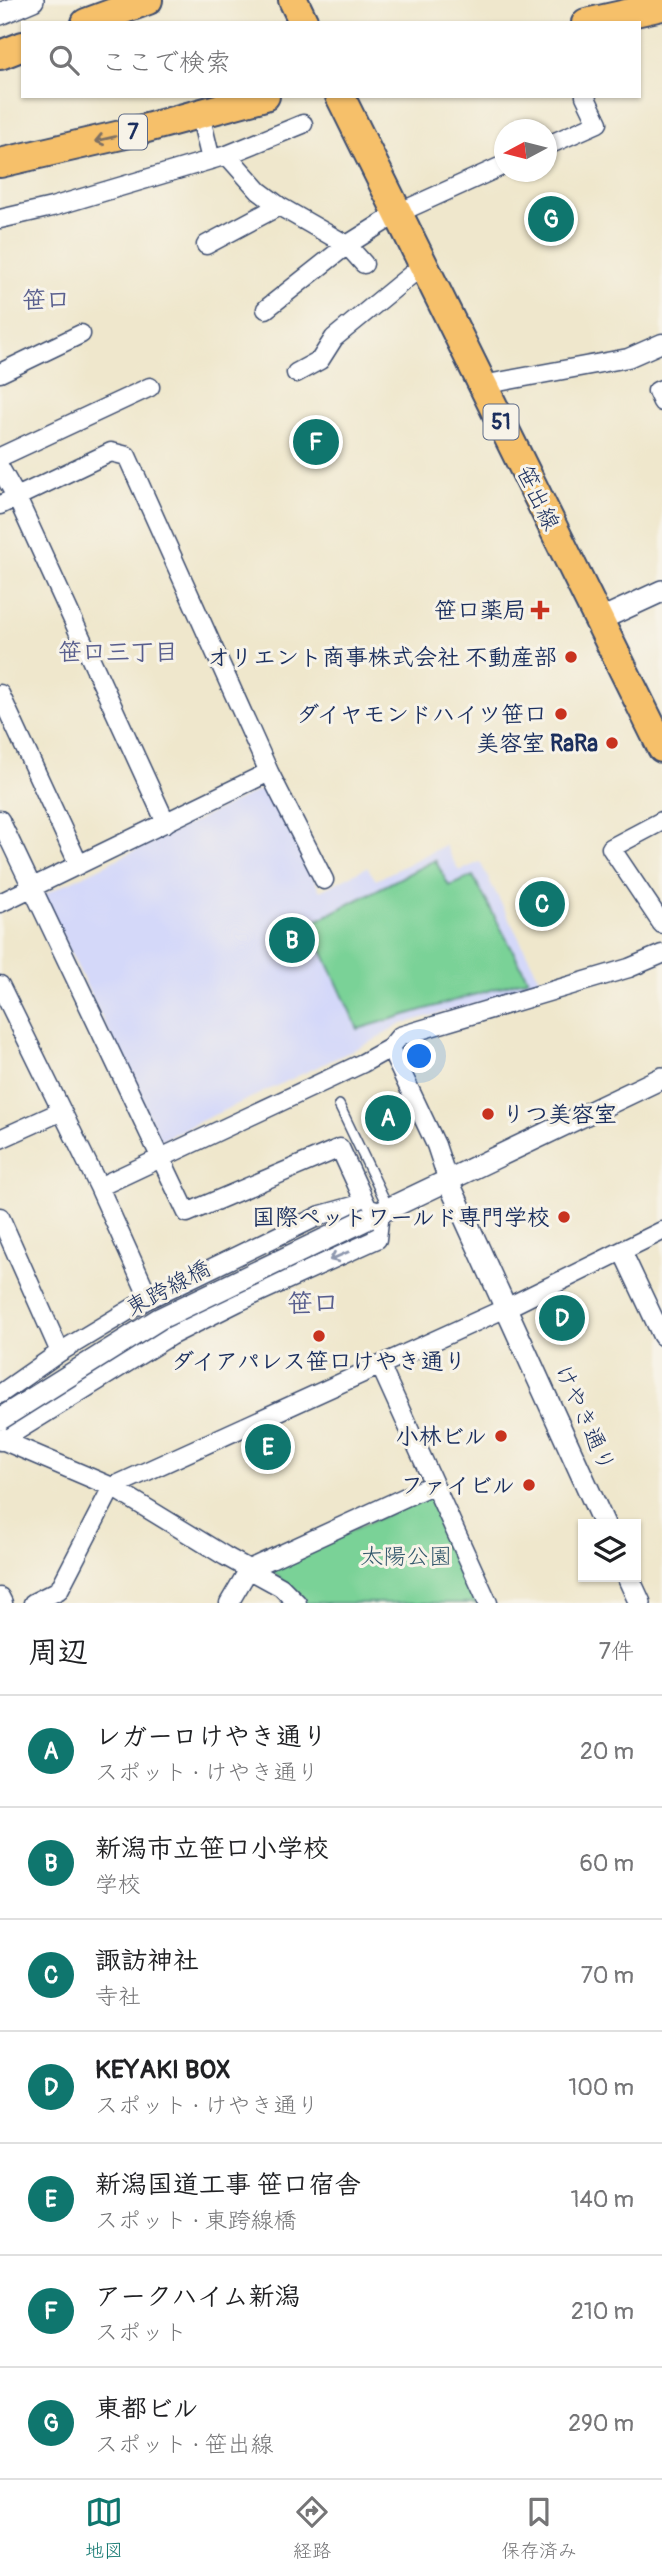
<!DOCTYPE html>
<html lang="ja">
<meta charset="utf-8">
<style>
:root{--surface:#fff;--page:#f2f2f2;--text:#202124;--muted:#757577;--line:#e0e0e0;--accent:#0f766e}
body{margin:0;font-family:Pangolin,"Klee One",sans-serif;background:var(--page);color:var(--text)}
.controls{position:absolute;right:21px;bottom:21px;display:grid;overflow:hidden;border-radius:0px;box-shadow:0 2px 5px #0004}
.controls button{width:63px;height:63px;display:grid;place-items:center;padding:0;border:0;border-bottom:2px solid var(--line);background:var(--surface);color:var(--text);font:35px sans-serif}
.compass{position:absolute;left:494px;top:119px;width:63px;height:63px;border-radius:50%;background:var(--surface);box-shadow:0 2px 5px #0004;rotate:263deg}
.you{position:absolute;left:420px;top:1057px;width:24px;height:24px;margin:-18px;border:5px solid #fff;border-radius:50%;background:#1a73e8;box-shadow:0 0 0 10px #1a73e833}
.badge{display:grid;place-items:center;width:46px;height:46px;border-radius:50%;background:var(--accent);color:#fff;font-size:23px;font-weight:700}
.pin{position:absolute;translate:-50% -50%;border:4px solid #fff;box-shadow:0 2px 7px #0006}
.list{margin:0;padding:0;list-style:none}
h2{display:flex;justify-content:space-between;align-items:center;height:91px;margin:0;padding:0 28px;font-size:30px}
h2 small{font-size:23px;font-weight:400;color:var(--muted)}
.list li{display:grid;grid-template-columns:46px 1fr auto;gap:21px;align-items:center;box-sizing:border-box;height:112px;padding:0 28px;border-top:2px solid var(--line)}
.list b{display:block;font-size:26px;white-space:nowrap}
.list p{margin:0;font-size:23px;white-space:nowrap;color:var(--muted)}
.list em{font-size:23px;font-style:normal;color:var(--muted)}
.icon{flex:none;width:38px;height:38px;fill:none;stroke:currentColor;stroke-width:2;stroke-linecap:round;stroke-linejoin:round}
.map{position:relative;flex:none;width:662px;height:1603px;overflow:hidden}
.search{position:absolute;background:var(--surface);box-shadow:0 2px 5px #0004;left:21px;right:21px;top:21px;height:77px;display:flex;align-items:center;gap:18px;box-sizing:border-box;padding:0 24px;border-radius:0px;color:var(--muted);font-size:26px}
.sheet{height:875px;background:var(--surface)}
nav{display:flex;justify-content:space-around;align-items:center;box-sizing:border-box;height:98px;border-top:2px solid var(--line);background:var(--surface);font-size:19px;color:var(--muted)}
nav a{display:grid;justify-items:center;gap:4px}
nav .on{color:var(--accent)}
.map>svg:first-child{display:block}
.built{fill:#d4d8f9}
.green{fill:#7ad297;stroke:#4a807a;stroke-width:2}
.lines{fill:none;stroke-linecap:round;stroke-linejoin:round}
.service-casing{stroke:#3b4b6e;stroke-width:12}
.minor-casing{stroke:#3b4b6e;stroke-width:21}
.tertiary-casing{stroke:#3b4b6e;stroke-width:24}
.primary-casing{stroke:#3b4b6e;stroke-width:32}
.trunk-casing{stroke:#3b4b6e;stroke-width:32}
.service{stroke:#fff;stroke-width:9}
.minor{stroke:#fff;stroke-width:18}
.tertiary{stroke:#fff;stroke-width:21}
.primary{stroke:#f6c06b;stroke-width:28}
.trunk{stroke:#f6c06b;stroke-width:28}
.tertiary-bridge-casing{stroke:#3b4b6e;stroke-width:24;stroke-linecap:butt}
.tertiary-bridge{stroke:#fff;stroke-width:21}
.oneway{stroke:#7e7064}
.oneway2{stroke:#8d97ae}
.poi-dot{fill:#c8321e;stroke:#f7f3e8;stroke-width:2.5}
.labels{text-anchor:middle;dominant-baseline:central;stroke-width:6;stroke-linejoin:round;paint-order:stroke}
.shield{fill:#f7f3e8;stroke:#5d6a87;stroke-width:2}
.shield-label{font-size:21px;font-weight:bold;fill:#1b2f5e}
.street-label{font-size:23px;fill:#1b2f5e;stroke:#f7f3e8}
.poi-label{font-size:23px;font-weight:bold;fill:#1b2f5e;stroke:#f7f3e8;text-anchor:end}
.park-label{font-size:23px;fill:#33586c;stroke:#f7f3e8}
.neighbourhood-label{font-size:24px;font-weight:bold;fill:#595f8e;stroke:#f7f3e8}
.quarter-label{font-size:26px;font-weight:bold;fill:#595f8e;stroke:#f7f3e8}
</style>
<div class="map">
<svg width="662" height="1603" viewBox="0 0 662 1603">
<rect width="100%" height="100%" fill="#f7f3e8"/>
<filter id="ink" filterUnits="userSpaceOnUse"><feTurbulence type="fractalNoise" baseFrequency=".0143" numOctaves="2"/><feDisplacementMap in="SourceGraphic" scale="14" xChannelSelector="R" yChannelSelector="G"/><feConvolveMatrix kernelMatrix="1 2 1 2 8 2 1 2 1" color-interpolation-filters="sRGB"/></filter>
<filter id="wash" filterUnits="userSpaceOnUse"><feTurbulence type="fractalNoise" baseFrequency=".00686" numOctaves="4" result="noise"/><feDisplacementMap in="SourceGraphic" scale="28" xChannelSelector="R" yChannelSelector="G"/><feGaussianBlur stdDeviation="1.57" result="paint"/><feColorMatrix in="noise" values="0 0 0 0 0 0 0 0 0 0 0 0 0 0 0 0 0 1.4 0 .05"/><feComposite in="paint" operator="in"/></filter>
<g filter="url(#wash)">
<rect width="100%" height="100%" fill="#efe7cc"/>
<path class="built" d="M268 786 320 891 367 867 376 880 445 845 459 871 480 862 543 985 398 1025 373 1041 160 1140 43 895Z"/>
<path class="green" d="M435 860 449 886 473 876 528 979 358 1029 310 924Z
M431 1495 478 1603H307L267 1567Z"/>
</g>
<g filter="url(#ink)">
<g class="lines">
<g class="service-casing">
<path id="service" d="M339 1105 388 1207"/>
</g>
<g class="minor-casing">
<path id="minor" d="M200 114 211 160
M546 146 598 123 585 96
M227 155 259 191 279 206 347 245 398 213 504 165
M0 219 52 207 227 155 303 124
M206 245 279 206
M266 309 347 245 364 264
M0 373 81 334
M296 373 320 360 334 338 423 265
M482 385 628 358 662 343
M662 389 657 391 662 402
M0 457 150 387
M0 468 17 498 166 823
M0 505 111 452 127 456 269 772 0 903
M0 694 79 865
M269 772 324 880
M0 820 187 1213 340 1148 368 1209
M662 821 611 848 662 924
M0 985 99 1187 149 1298
M390 1048 400 1036 629 968 662 954
M0 1139 62 1111
M99 1187 363 1063 390 1048 436 1145 448 1181
M0 1217 60 1352
M622 1251 662 1336
M380 1365 488 1603
M0 1394 60 1352 146 1300 321 1215 357 1205 380 1212 377 1239 238 1302 170 1336 2 1440 0 1438
M0 1441 2 1440 112 1487 225 1556 281 1587 297 1603
M0 1597 3 1603
M33 1603 59 1590 112 1487 506 1308 662 1231
M229 1603 249 1569 434 1484"/>
</g>
<g class="tertiary-casing">
<path id="tertiary" d="M0 14 33 0
M599 620 662 591
M448 1181 604 1524
M369 1218 662 1078
M628 1577 640 1603"/>
</g>
<g class="primary-casing">
<path id="primary" d="M293 0 304 23
M340 96 662 748"/>
</g>
<g class="trunk-casing">
<path id="trunk" d="M86 23 148 0
M586 23 662 6
M0 55 23 46
M0 163 121 135 265 96"/>
</g>
<use href="#service" class="service"/>
<use href="#minor" class="minor"/>
<use href="#tertiary" class="tertiary"/>
<use href="#primary" class="primary"/>
<use href="#trunk" class="trunk"/>
<g class="tertiary-bridge-casing">
<path id="tertiary-bridge" d="M0 1419 159 1319 369 1218"/>
</g>
<use href="#tertiary-bridge" class="tertiary-bridge"/>
</g>
<defs><path id="oneway-shaft" d="M-6 0H5M1.5-3L5.5 0L1.5 3" fill="none" stroke-width="1.6" stroke-linecap="round" stroke-linejoin="round" transform="scale(1.75)"/></defs>
<use class="oneway" href="#oneway-shaft" transform="translate(105 139) rotate(167)"/>
<use class="oneway2" href="#oneway-shaft" transform="translate(339 1256) rotate(156)"/>
</g>
<g class="poi-dot">
<path d="M536.5 599.5h7v7h7v7h-7v7h-7v-7h-7v-7h7z"/>
<circle cx="571" cy="657" r="7"/>
<circle cx="561" cy="714" r="7"/>
<circle cx="612" cy="743" r="7"/>
<circle cx="488" cy="1114" r="7"/>
<circle cx="564" cy="1217" r="7"/>
<circle cx="319" cy="1336" r="7"/>
<circle cx="501" cy="1436" r="7"/>
<circle cx="529" cy="1485" r="7"/>
</g>
<g class="labels">
<g class="shield">
<rect x="119" y="114.5" width="28" height="35" rx="5"/>
<rect x="483.5" y="404.5" width="35" height="35" rx="5"/>
</g>
<g class="shield-label">
<text x="133" y="132">7</text>
<text x="501" y="422">51</text>
</g>
<g class="street-label">
<text transform="translate(538 498) rotate(64)">笹出線</text>
<text transform="translate(168 1288) rotate(-28)">東跨線橋</text>
<text transform="translate(585 1418) rotate(66)">けやき通り</text>
</g>
<g class="poi-label">
<text x="526" y="610">笹口薬局</text>
<text x="557" y="657">オリエント商事株式会社 不動産部</text>
<text x="547" y="714">ダイヤモンドハイツ笹口</text>
<text x="598" y="743">美容室 RaRa</text>
<text x="502" y="1114" text-anchor="start">りつ美容室</text>
<text x="550" y="1217">国際ペットワールド専門学校</text>
<text x="319" y="1361" text-anchor="middle">ダイアパレス笹口けやき通り</text>
<text x="487" y="1436">小林ビル</text>
<text x="515" y="1485">ファイビル</text>
</g>
<g class="park-label">
<text x="406" y="1556">太陽公園</text>
</g>
<g class="neighbourhood-label">
<text x="46" y="300">笹口</text>
<text x="118" y="652">笹口三丁目</text>
</g>
<g class="quarter-label">
<text x="313" y="1304">笹口</text>
</g>
</g>
</svg>
<div class="controls">
<button><svg class="icon" aria-label="layers" viewBox="0 0 24 24"><path d="M12 4l9 5-9 5-9-5zM3 14l9 5 9-5"/></svg></button>
</div>
<svg class="compass" viewBox="-18 -18 36 36"><path d="M0-13l5 13h-10z" fill="#e53935"/><path d="M0 13l5-13h-10z" fill="#757577"/></svg>
<div class="you"></div>
<div class="pin badge" style="left:388px;top:1118px">A</div>
<div class="pin badge" style="left:292px;top:940px">B</div>
<div class="pin badge" style="left:542px;top:904px">C</div>
<div class="pin badge" style="left:562px;top:1318px">D</div>
<div class="pin badge" style="left:268px;top:1447px">E</div>
<div class="pin badge" style="left:316px;top:442px">F</div>
<div class="pin badge" style="left:551px;top:219px">G</div>
<div class="search"><svg class="icon" aria-label="search" viewBox="0 0 24 24"><circle cx="10" cy="10" r="6"/><path d="M15 15l6 6"/></svg>ここで検索</div>
</div>
<section class="sheet">
<h2>周辺<small>7件</small></h2>
<ul class="list">
<li><span class="badge">A</span><div><b>レガーロけやき通り</b><p>スポット · けやき通り</p></div><em>20 m</em></li>
<li><span class="badge">B</span><div><b>新潟市立笹口小学校</b><p>学校</p></div><em>60 m</em></li>
<li><span class="badge">C</span><div><b>諏訪神社</b><p>寺社</p></div><em>70 m</em></li>
<li><span class="badge">D</span><div><b>KEYAKI BOX</b><p>スポット · けやき通り</p></div><em>100 m</em></li>
<li><span class="badge">E</span><div><b>新潟国道工事 笹口宿舎</b><p>スポット · 東跨線橋</p></div><em>140 m</em></li>
<li><span class="badge">F</span><div><b>アークハイム新潟</b><p>スポット</p></div><em>210 m</em></li>
<li><span class="badge">G</span><div><b>東都ビル</b><p>スポット · 笹出線</p></div><em>290 m</em></li>
</ul>
</section>
<nav>
<a class="on"><svg class="icon" aria-label="map" viewBox="0 0 24 24"><path d="M3 6l6-2 6 2 6-2v14l-6 2-6-2-6 2zM9 4v14M15 6v14"/></svg>地図</a>
<a><svg class="icon" aria-label="directions" viewBox="0 0 24 24"><path d="M12 3l9 9-9 9-9-9zM9 14v-3h6M13 9l2 2-2 2"/></svg>経路</a>
<a><svg class="icon" aria-label="saved" viewBox="0 0 24 24"><path d="M7 4h10v16l-5-4-5 4z"/></svg>保存済み</a>
</nav>
